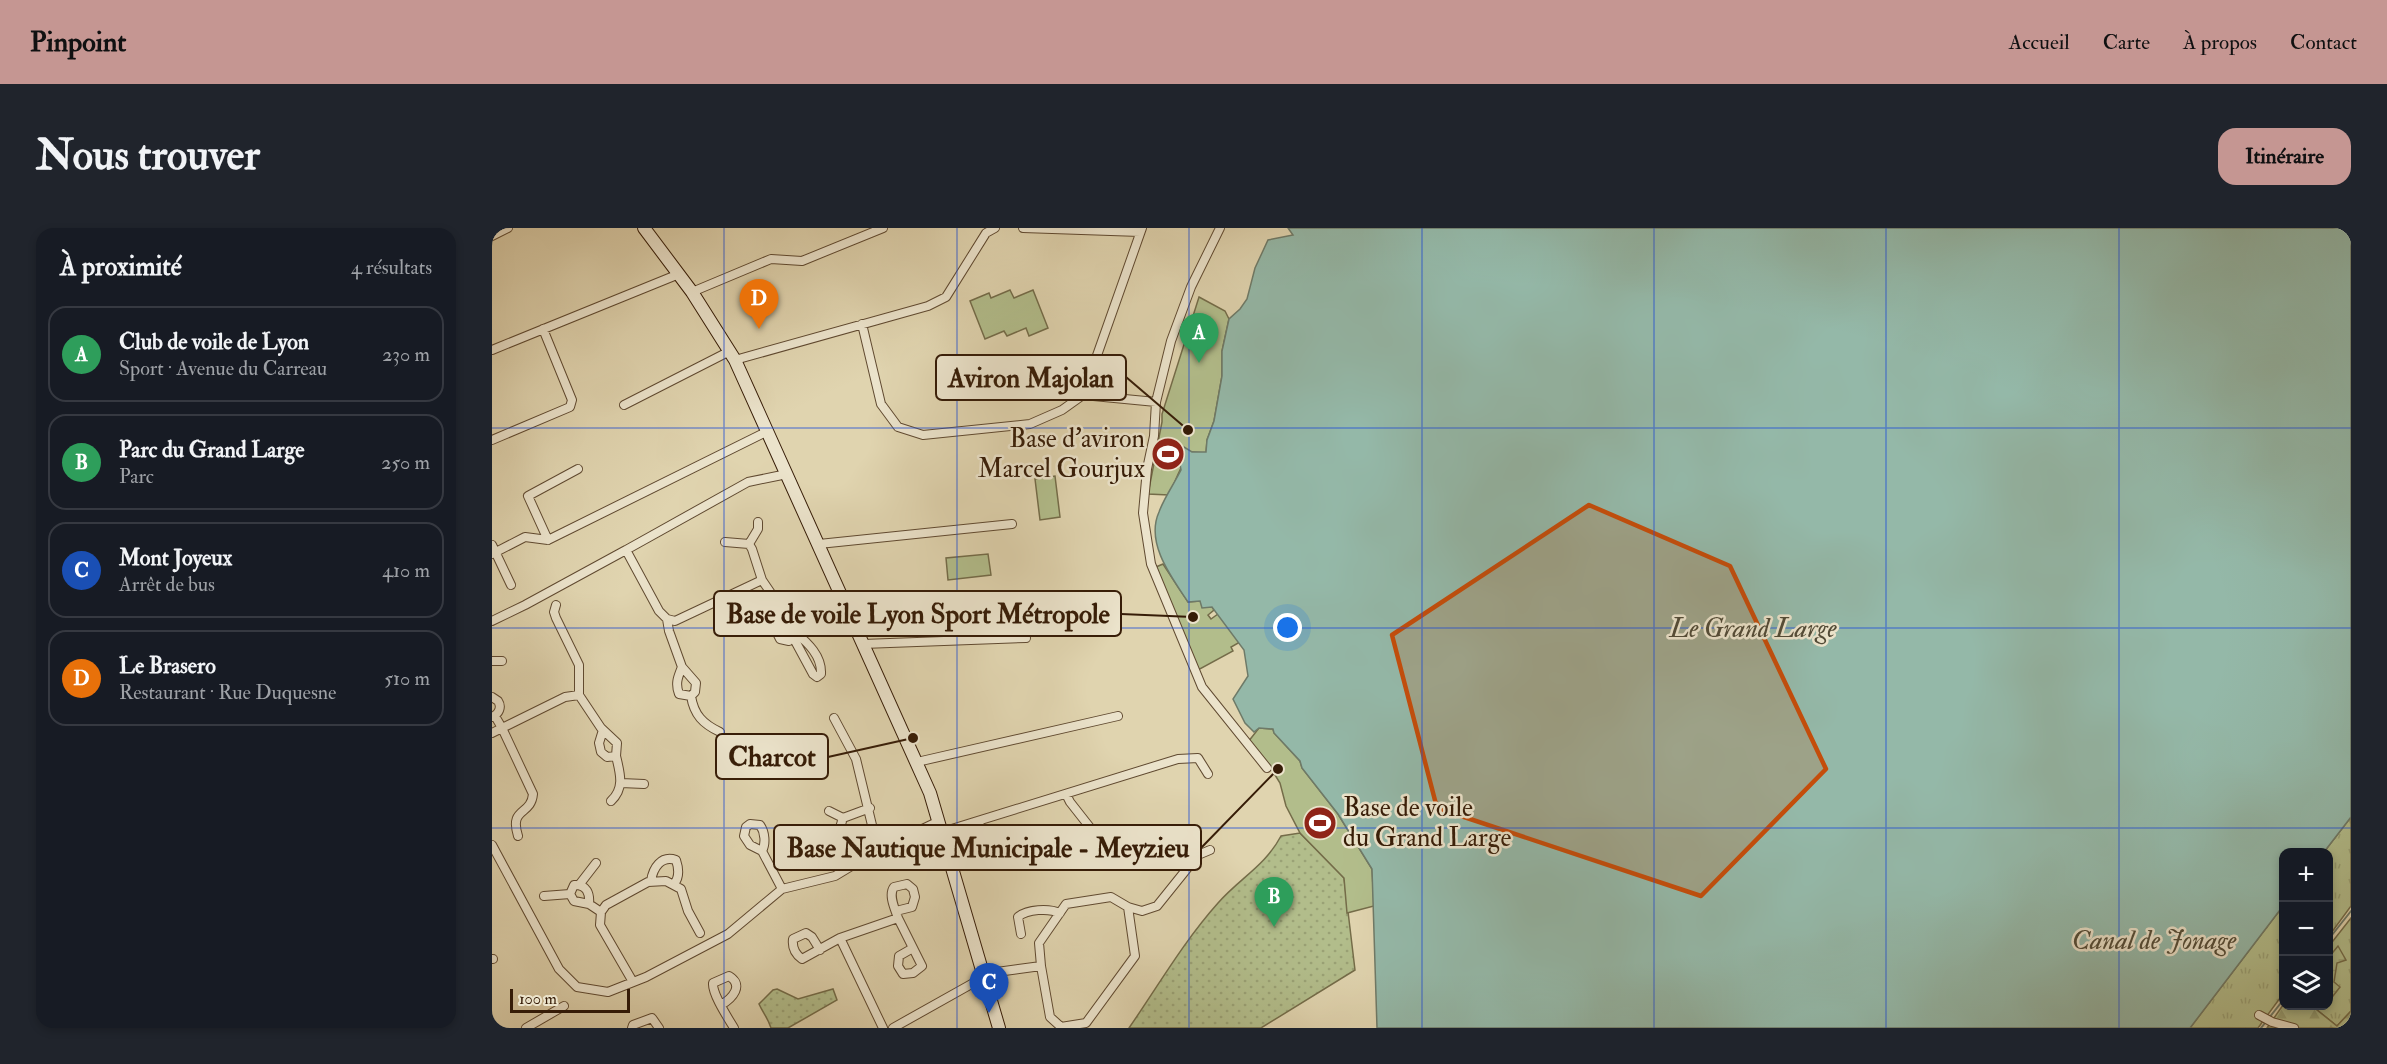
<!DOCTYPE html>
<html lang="fr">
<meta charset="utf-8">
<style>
:root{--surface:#171b24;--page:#20242c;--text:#f1f3f6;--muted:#9ea1a6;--line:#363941;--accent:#c59692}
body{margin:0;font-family:"IM FELL Double Pica",serif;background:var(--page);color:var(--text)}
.controls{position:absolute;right:18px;bottom:18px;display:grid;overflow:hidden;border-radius:12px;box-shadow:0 3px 9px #0003}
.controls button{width:54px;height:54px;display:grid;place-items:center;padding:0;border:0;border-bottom:2px solid var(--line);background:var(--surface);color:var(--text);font:30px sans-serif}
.scale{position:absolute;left:18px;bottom:15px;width:120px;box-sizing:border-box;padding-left:6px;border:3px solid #361c07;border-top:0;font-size:16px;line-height:21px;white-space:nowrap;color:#361c07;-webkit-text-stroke:4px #ebe3cb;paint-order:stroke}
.you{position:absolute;left:796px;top:400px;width:21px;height:21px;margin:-15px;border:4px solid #fff;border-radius:50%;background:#1a73e8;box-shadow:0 0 0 9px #1a73e833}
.badge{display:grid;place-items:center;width:39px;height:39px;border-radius:50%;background:var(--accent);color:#fff;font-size:20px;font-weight:700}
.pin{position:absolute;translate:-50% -50px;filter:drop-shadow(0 2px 3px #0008)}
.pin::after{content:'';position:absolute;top:32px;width:21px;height:18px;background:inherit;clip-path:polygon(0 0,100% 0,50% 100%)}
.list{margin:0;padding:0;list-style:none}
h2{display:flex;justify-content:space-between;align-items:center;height:78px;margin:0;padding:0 24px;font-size:26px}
h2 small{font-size:20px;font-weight:400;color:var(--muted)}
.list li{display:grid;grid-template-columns:39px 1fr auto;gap:18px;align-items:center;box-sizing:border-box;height:96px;margin:0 12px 12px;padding:0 12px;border:2px solid var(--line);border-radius:18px}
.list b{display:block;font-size:22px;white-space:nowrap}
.list p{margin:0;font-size:20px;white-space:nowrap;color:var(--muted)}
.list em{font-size:20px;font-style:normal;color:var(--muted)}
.icon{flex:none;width:33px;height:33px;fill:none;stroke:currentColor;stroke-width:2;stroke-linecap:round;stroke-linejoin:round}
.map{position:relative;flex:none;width:1859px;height:800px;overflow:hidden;border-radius:18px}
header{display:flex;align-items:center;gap:36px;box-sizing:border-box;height:84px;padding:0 30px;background:var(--accent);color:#111}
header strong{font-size:28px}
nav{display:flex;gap:33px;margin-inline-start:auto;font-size:21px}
.intro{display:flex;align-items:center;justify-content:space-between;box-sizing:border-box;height:144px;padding:0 36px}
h1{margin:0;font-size:42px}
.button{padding:15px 27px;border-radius:18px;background:var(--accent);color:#111;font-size:21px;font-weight:700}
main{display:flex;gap:36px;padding:0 36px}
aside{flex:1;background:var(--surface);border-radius:18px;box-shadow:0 3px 9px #0003}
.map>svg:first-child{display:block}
.grass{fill:url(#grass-tufts);stroke:#746c49;stroke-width:1.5}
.forest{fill:url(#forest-firs);stroke:#746c49;stroke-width:1.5}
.wetland{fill:url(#wetland-marsh);stroke:#746c49;stroke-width:1.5}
.park{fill:url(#park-dots);stroke:#746c49;stroke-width:1.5}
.garden{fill:#b2bd8b;stroke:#746c49;stroke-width:1.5}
.water{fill:#94b8a8;stroke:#6e7a68;stroke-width:1.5}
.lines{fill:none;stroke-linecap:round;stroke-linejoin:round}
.stream{stroke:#6e7a68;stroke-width:2}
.street-casing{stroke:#604a31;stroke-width:10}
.secondary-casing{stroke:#361c07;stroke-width:14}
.street{stroke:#ebe3cb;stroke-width:8}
.secondary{stroke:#ebe3cb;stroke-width:12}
.marked{fill:#c44d0b;fill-opacity:0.2;stroke:#c44d0b;stroke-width:4.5;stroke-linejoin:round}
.grid{fill:none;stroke:#1d4ed8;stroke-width:1.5;stroke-opacity:0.55}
.labels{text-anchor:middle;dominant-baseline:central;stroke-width:5;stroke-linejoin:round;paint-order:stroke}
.poi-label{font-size:26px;fill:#361c07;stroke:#ebe3cb;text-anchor:end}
.water-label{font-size:27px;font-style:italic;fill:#524b37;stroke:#ebe3cb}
.leader{fill:none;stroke:#361c07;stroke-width:2}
.callout-dot{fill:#361c07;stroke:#ebe3cb;stroke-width:2}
.callout{fill:#ebe3cb;stroke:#361c07;stroke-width:2}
.callout-label{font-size:27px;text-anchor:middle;font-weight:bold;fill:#361c07}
</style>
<header>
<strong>Pinpoint</strong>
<nav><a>Accueil</a><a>Carte</a><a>À propos</a><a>Contact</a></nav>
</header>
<div class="intro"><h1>Nous trouver</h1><a class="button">Itinéraire</a></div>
<main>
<aside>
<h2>À proximité<small>4 résultats</small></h2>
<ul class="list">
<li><span class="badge" style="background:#2e9e5b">A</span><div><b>Club de voile de Lyon</b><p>Sport · Avenue du Carreau</p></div><em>230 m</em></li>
<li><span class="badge" style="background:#2e9e5b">B</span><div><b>Parc du Grand Large</b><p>Parc</p></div><em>250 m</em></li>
<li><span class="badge" style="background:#1a4fb4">C</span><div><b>Mont Joyeux</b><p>Arrêt de bus</p></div><em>410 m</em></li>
<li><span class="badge" style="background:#e8710a">D</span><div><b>Le Brasero</b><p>Restaurant · Rue Duquesne</p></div><em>510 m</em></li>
</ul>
</aside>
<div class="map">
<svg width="1859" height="800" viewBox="0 0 1859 800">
<defs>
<pattern id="grass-tufts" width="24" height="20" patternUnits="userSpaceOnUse" patternTransform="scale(1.5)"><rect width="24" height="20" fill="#b2bd8b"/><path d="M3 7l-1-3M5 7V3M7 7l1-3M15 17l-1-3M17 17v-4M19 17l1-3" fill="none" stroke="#9aa276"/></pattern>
<pattern id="forest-firs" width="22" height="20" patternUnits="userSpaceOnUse" patternTransform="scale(1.5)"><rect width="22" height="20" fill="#b2bd8b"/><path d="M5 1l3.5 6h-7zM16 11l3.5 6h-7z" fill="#9aa276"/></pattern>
<pattern id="wetland-marsh" width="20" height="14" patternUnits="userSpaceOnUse" patternTransform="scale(1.5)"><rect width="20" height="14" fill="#b2bd8b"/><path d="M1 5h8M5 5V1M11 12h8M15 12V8" fill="none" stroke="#9aa276"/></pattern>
<pattern id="park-dots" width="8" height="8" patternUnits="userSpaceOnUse" patternTransform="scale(1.5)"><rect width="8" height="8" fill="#b2bd8b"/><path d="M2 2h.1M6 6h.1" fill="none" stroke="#9aa276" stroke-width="1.8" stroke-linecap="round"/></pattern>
</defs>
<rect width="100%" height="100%" fill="#e0d4af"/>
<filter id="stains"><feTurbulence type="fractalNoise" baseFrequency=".00333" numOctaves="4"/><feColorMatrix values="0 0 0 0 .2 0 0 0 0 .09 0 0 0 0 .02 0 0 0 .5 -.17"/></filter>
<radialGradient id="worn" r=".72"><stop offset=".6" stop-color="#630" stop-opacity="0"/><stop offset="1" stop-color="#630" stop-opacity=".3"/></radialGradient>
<path class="grass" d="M1859 589V678L1837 708 1836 624H1832Z
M1791 678V766L1766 800H1698Z
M1859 690V783L1845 798 1820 778H1836L1837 718Z"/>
<path class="forest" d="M1791 777 1820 778 1845 798 1859 783V800H1775Z"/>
<path class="wetland" d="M1846 718 1854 732 1845 735 1842 754 1848 759 1837 773V729Z"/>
<path class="park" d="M808 605 852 650 863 742 769 800H637C666 758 692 713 726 675 748 650 773 638 789 608Z
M285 761 306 771 341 761 345 772 296 800H279C276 790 271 785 267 776L281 762Z"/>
<path class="garden" d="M518 62 522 70 541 62 556 100 537 108 534 100 515 108 512 103 493 111 478 73 497 65 499 70Z
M707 69 733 83 737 91 730 123V148L722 193 715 212 714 225 700 224C689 235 684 252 677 267L656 266 670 194V186Z
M563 248 568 289 548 292 543 251Z
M496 326 499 347 456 352 454 330Z
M671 336 696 374 709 373 710 379H720L722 382 716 387 719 391 726 386 748 414 739 419 741 423 706 442 664 339Z
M767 500 781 501 782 505 808 533 810 540 846 586 880 641 882 678 855 685 852 650 808 605 794 578 788 555 780 542 756 514Z"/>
<path class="water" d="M796 0H1859V589L1832 624H1792L1791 678 1698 800H885L880 641 846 586 810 540 808 533 782 505 781 501 767 500 762 504 753 495 741 471 756 448 752 422 720 379 710 380 708 373 696 374C680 350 653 315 667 284 672 270 682 256 689 242L688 236 690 233 688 225 692 219 700 224H714L715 212 722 193 730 148V123L737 91 748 81 755 71 763 40 776 12 801 7Z"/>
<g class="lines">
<path class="stream" d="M1836 712 1859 683
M1769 800 1792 771"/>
<g class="street-casing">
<path id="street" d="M531 0 648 4
M728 0 699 59 679 113 664 174 662 208 655 241 651 285 659 336 710 459 775 540
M0 8 16 0
M200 64 279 31 310 33 391 0
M370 96 389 176 406 199 431 207 538 196 570 182 591 167 664 174
M0 122 187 46
M243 132 436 78 454 69 494 5 503 0
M591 167 650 0
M132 177 238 123
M0 212 78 179 80 172 51 101
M56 312 36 268 86 241
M233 314 257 316 260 321 270 352 183 393 175 391 167 383 134 322 256 254 295 246
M257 316 266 301V294
M327 316 520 296
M0 317 19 357
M0 326 33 309 56 312 276 203
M270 352 287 377 285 405 288 411 297 413 301 409 303 399 294 384 287 377
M64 377 62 384 64 390 87 437V467L109 500 125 515 124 528 115 529 109 524 107 515 111 502
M175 391 177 403 190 439C186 449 183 455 187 466L199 468 203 464 204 455 190 439
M0 393 33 377 134 322
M301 409 321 446 325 449 329 446C330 428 316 415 303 404
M371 416 534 410
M0 433H10
M199 468C202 487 211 496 228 504
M0 469 6 473C10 479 7 486 0 489
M3 488 10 500 41 566C39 588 17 579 26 608
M0 505 73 469 87 467
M425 534 626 488
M129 555 152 556
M574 566 578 574 600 602
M119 573C133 560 128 545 124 528
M337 583 351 590
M486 593 493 609 512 632
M450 604 686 531 706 530 716 546
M341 612 345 609 351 590 378 580
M0 617 67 741 85 759 116 764 154 749 236 706 290 661 343 648 386 622 364 531 342 490
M386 622 447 593
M270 623C274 616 273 604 268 597L258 596 254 599 252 608 258 617 270 623 290 661
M159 653C161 640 169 627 184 632 187 641 188 649 182 656
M87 657 104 635
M52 668 78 666
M97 676C98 666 95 656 82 657L78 666 82 673 97 676 109 684
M404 683 420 679 423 669 421 661 415 656 402 659C396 667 403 681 406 690
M529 706 526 689C535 681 557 680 568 685
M328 722 320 709 314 705 301 711C300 719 303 726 310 731L348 710
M0 731H1
M549 738 558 789 569 799 594 795 643 728 636 679
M141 754 108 697 109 684 114 677 156 654 174 653 189 661 196 683 208 705
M229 777C241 770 252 757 237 748L221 755C220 766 236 790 242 800
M1767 787 1780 794 1802 800
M34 800 72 778
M140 800 141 797 160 790 167 800
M391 800 348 710 406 690 430 738 421 745 411 746 406 738 407 728 421 720
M401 800 492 749 505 744 549 738 547 715 574 676 619 669 636 679 650 683 665 678 706 627 718 622"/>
</g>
<g class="secondary-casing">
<path id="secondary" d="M152 0 200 64 243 132 438 565 507 800"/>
</g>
<use href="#street" class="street"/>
<use href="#secondary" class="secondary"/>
</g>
<path class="marked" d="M1097 277 1238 338 1334 541 1209 668 945 580 900 407Z"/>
<path class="grid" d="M232 0V800M465 0V800M697 0V800M930 0V800M1162 0V800M1394 0V800M1627 0V800M0 200H1859M0 400H1859M0 600H1859"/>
<defs>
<g id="stadium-disc" transform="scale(1.725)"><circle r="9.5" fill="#8f2418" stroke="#ebe3cb"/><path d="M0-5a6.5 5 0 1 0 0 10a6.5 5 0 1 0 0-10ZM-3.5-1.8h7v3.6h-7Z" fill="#fff"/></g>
</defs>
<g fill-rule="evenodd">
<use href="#stadium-disc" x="676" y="226"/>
<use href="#stadium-disc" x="828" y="595"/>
</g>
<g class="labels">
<g class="poi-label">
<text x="653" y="211">Base d'aviron<tspan x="653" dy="30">Marcel Gourjux</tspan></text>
<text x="851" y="580" text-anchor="start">Base de voile<tspan x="851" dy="30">du Grand Large</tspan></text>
</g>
<g class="water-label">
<text x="1261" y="400">Le Grand Large</text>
<text x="1662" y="712">Canal de Jonage</text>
</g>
</g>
<path class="leader" d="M696 202L634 149M701 389L629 386M421 510L336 529M786 541L709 620"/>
<g class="callout-dot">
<circle cx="696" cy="202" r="6"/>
<circle cx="701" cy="389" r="6"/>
<circle cx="421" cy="510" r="6"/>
<circle cx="786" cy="541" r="6"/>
</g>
<g class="callout">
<rect x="444" y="127" width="190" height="45" rx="6"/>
<rect x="222" y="363" width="407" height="45" rx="6"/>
<rect x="224" y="506" width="112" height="45" rx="6"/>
<rect x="282" y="597" width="427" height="45" rx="6"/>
</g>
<g class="callout-label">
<text x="539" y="159">Aviron Majolan</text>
<text x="426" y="395">Base de voile Lyon Sport Métropole</text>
<text x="280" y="538">Charcot</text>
<text x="496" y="629">Base Nautique Municipale - Meyzieu</text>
</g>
<rect width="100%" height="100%" filter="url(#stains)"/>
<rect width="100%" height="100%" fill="url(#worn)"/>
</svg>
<div class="controls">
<button>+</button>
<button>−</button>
<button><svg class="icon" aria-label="layers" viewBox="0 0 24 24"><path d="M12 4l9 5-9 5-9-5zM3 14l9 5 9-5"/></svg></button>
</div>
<div class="scale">100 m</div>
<div class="you"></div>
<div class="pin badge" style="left:707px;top:135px;background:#2e9e5b">A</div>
<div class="pin badge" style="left:782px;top:699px;background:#2e9e5b">B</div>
<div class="pin badge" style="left:497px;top:785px;background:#1a4fb4">C</div>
<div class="pin badge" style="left:267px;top:101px;background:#e8710a">D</div>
</div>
</main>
